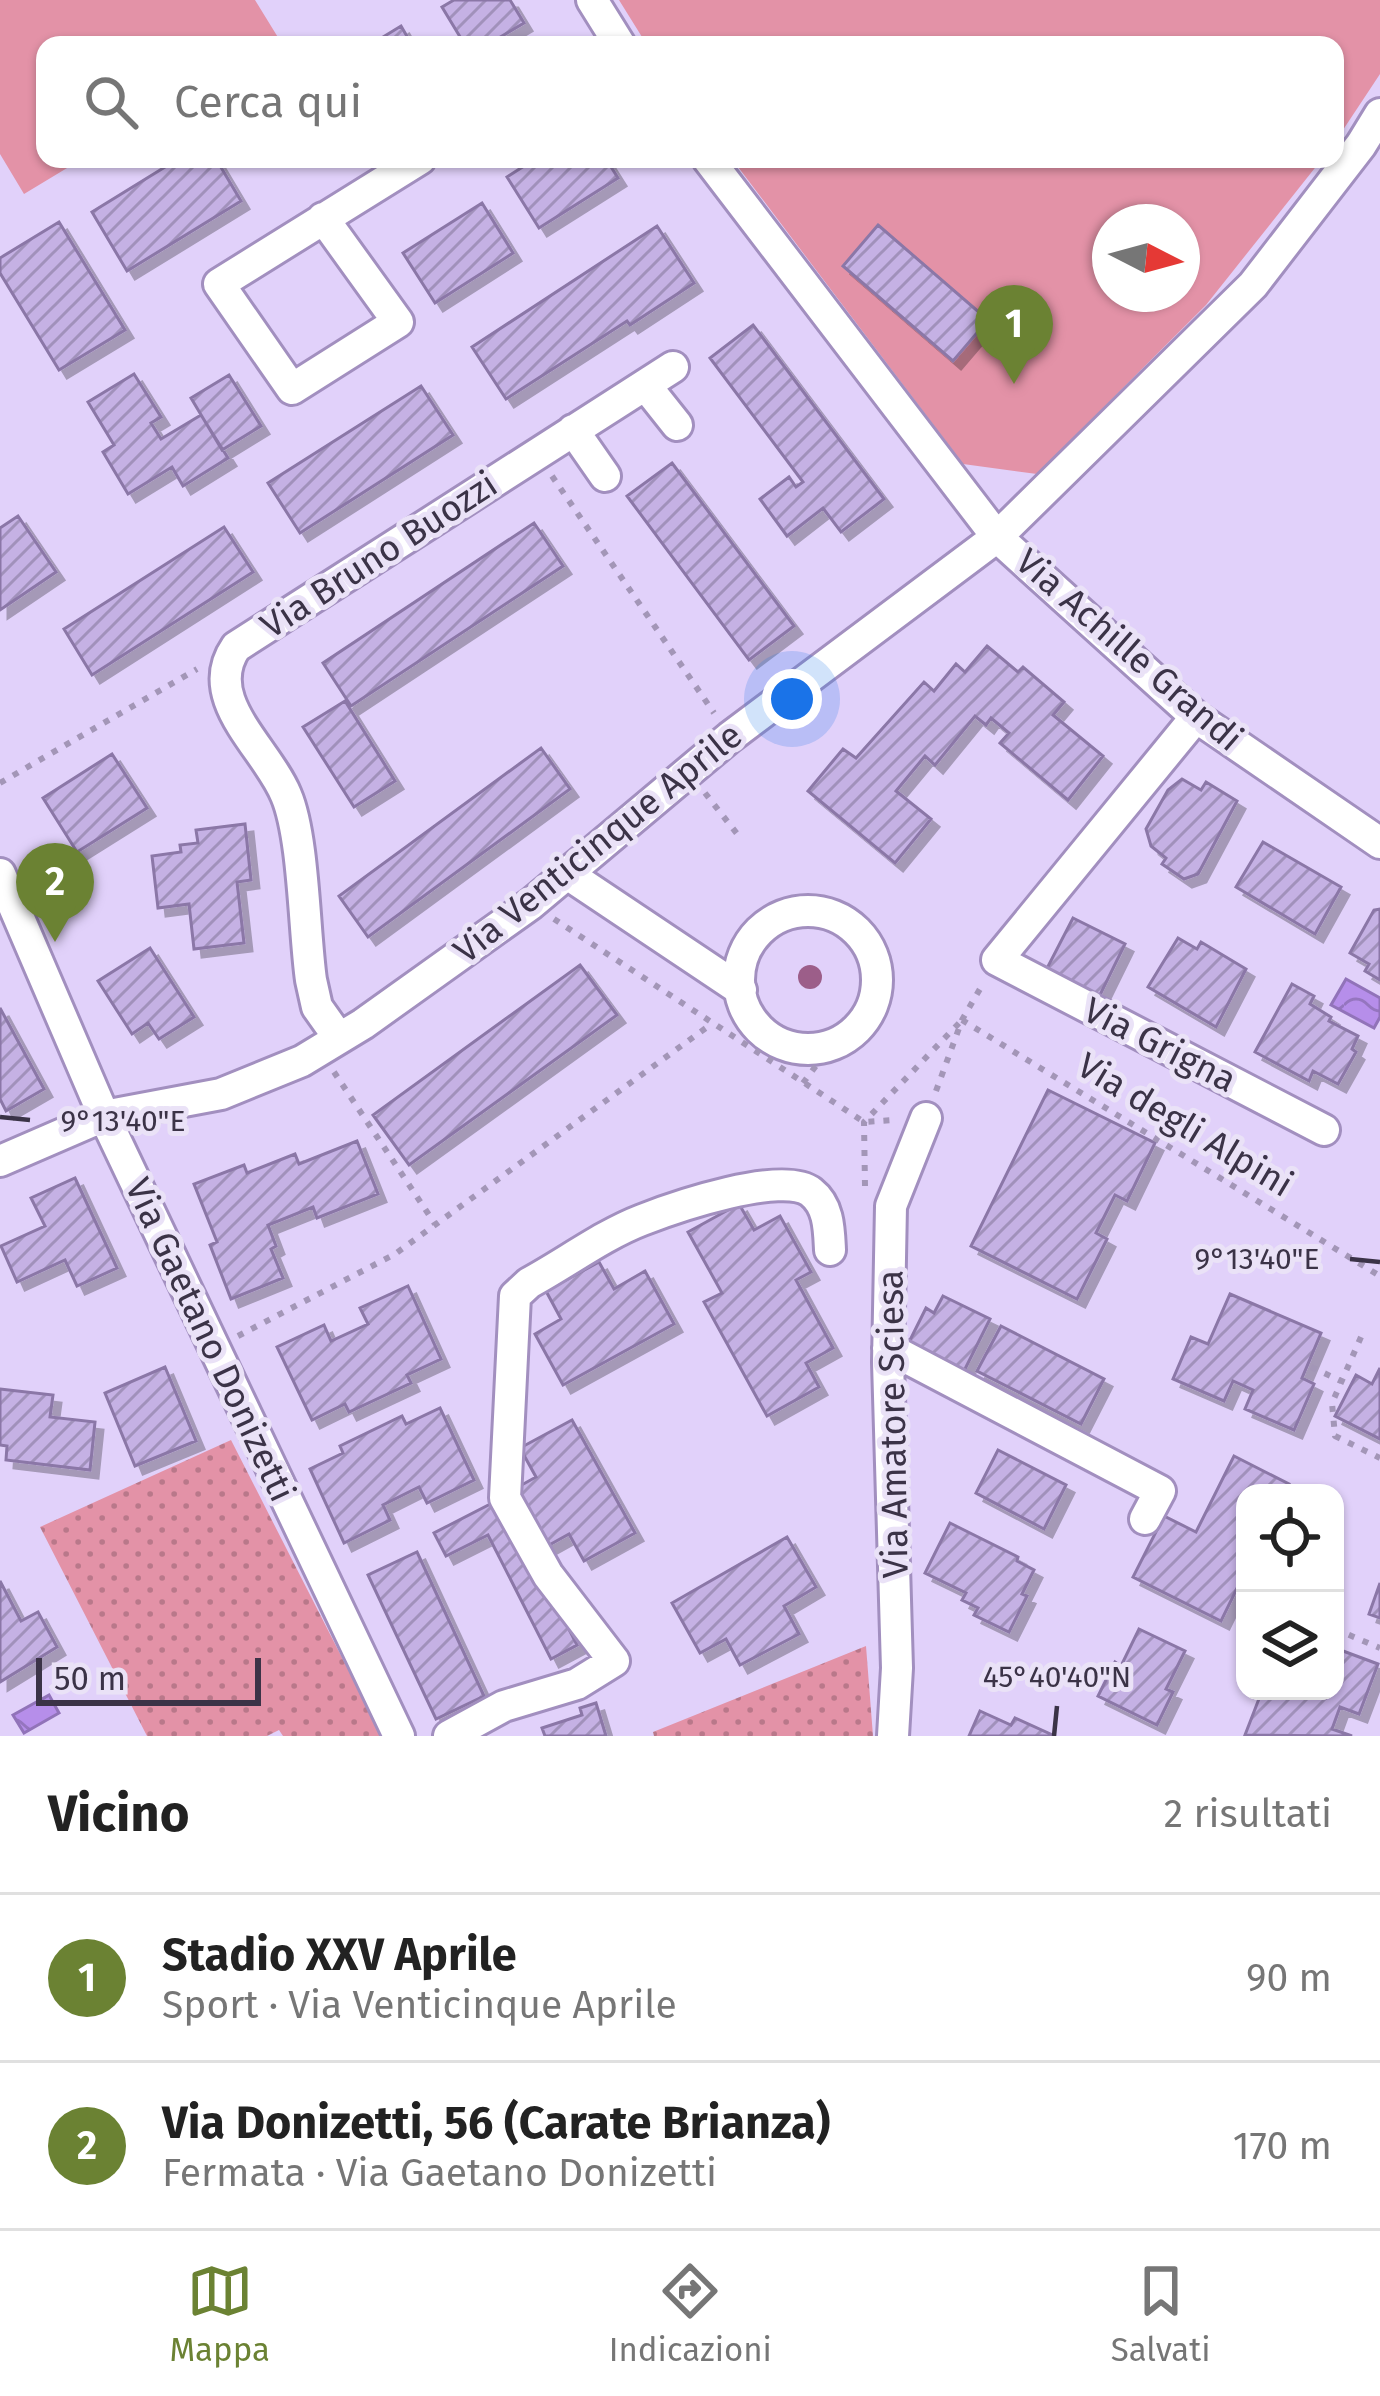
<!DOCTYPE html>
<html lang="it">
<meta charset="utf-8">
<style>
:root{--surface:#fff;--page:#f6f6f6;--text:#222;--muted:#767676;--line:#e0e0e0;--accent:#6b8233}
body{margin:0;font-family:"Fira Sans",sans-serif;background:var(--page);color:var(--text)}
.controls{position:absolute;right:36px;bottom:36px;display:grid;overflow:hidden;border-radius:24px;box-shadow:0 3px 9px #0004}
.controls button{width:108px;height:108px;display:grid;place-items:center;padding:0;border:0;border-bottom:3px solid var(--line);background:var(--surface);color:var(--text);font:60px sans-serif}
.compass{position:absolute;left:1092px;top:204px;width:108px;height:108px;border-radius:50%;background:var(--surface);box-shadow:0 3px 9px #0004;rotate:96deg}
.scale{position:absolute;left:36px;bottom:30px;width:225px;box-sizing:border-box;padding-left:12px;border:6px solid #3b3347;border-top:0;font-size:33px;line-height:42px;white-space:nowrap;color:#3b3347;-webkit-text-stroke:9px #eae2f7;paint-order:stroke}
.you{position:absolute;left:792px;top:699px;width:42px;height:42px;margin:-30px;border:9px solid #fff;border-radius:50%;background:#1a73e8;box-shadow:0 0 0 18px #1a73e833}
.badge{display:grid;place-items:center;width:78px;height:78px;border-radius:50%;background:var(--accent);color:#fff;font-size:39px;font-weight:700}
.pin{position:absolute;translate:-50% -99px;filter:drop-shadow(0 3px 6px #0008)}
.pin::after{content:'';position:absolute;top:63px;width:42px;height:36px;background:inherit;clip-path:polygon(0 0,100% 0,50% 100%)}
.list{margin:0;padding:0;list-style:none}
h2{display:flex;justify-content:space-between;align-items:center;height:156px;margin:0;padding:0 48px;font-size:51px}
h2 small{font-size:39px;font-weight:400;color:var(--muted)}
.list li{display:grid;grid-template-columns:78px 1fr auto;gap:36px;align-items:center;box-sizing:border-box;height:168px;padding:0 48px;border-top:3px solid var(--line)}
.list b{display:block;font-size:45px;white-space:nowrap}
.list p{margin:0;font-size:39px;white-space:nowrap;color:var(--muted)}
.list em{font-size:39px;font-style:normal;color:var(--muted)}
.icon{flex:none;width:66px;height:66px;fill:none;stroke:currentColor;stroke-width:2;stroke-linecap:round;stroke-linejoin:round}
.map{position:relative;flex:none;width:1380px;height:1736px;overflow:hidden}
.search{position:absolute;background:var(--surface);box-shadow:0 3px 9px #0004;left:36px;right:36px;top:36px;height:132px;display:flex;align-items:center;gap:30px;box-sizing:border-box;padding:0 42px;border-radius:24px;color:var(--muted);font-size:45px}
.sheet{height:492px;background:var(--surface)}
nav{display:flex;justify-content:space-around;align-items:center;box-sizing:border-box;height:168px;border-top:3px solid var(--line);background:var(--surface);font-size:33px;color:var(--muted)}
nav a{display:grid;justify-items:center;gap:6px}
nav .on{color:var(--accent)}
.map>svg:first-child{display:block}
.park{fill:url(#park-dots)}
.garden{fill:#e392a7;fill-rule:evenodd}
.water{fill:url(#water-waves);stroke:#9173b9;stroke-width:3}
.building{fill:url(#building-hatch);stroke:#8b77a7;stroke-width:3;filter:url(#shadow)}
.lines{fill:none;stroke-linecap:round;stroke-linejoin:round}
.minor-casing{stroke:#a28fbf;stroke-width:36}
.path{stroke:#a396b7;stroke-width:6;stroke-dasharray:6 9;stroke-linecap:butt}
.minor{stroke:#fff;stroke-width:30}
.tree{fill:#9c5e89}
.ticks{fill:none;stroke:#3b3347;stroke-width:4.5}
.labels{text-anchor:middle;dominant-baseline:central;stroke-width:10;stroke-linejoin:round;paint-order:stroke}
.street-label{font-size:36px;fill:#3b3347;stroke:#eae2f7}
.ticks-label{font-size:30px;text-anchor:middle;fill:#3b3347;stroke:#eae2f7;stroke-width:10;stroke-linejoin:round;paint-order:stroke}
</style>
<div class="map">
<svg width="1380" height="1736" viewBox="0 0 1380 1736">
<defs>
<pattern id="park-dots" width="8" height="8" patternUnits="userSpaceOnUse" patternTransform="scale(3)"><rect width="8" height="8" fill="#e392a7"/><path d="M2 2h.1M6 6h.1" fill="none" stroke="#b9788a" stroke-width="1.8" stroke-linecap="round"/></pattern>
<pattern id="water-waves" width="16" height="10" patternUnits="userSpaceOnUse" patternTransform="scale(3)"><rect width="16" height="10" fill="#b68eea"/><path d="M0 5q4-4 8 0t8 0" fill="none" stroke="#9575bf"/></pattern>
<pattern id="building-hatch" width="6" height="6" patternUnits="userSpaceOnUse" patternTransform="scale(3)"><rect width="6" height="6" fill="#c5b1e4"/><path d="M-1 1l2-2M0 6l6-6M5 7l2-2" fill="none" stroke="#a191bb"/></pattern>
<filter id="shadow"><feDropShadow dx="8" dy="8" stdDeviation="0" flood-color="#0004"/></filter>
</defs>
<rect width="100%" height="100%" fill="#e1d1fa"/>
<path class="park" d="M231 1440 382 1736H283L279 1730 267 1736H147L40 1527Z
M866 1646 873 1736H654L653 1732Z"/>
<path class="garden" d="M0 0H255L279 39 269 45H45V159H82L24 194 0 154Z
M619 0H1380V74L1335 142V45H647Z
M732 159H1322L1206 305 1037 474 963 464ZM1110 222H1182V294H1110Z"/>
<path class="water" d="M1346 979 1380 998V1017L1374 1028 1331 1005Z
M49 1695 59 1713 24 1733 13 1715Z"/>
<path class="building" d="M454 0H510L524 23 487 45H465L442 7Z
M401 26 412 45H370Z
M178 159H216L241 201 127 271 92 212Z
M535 159H606L618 178 539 228 507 177Z
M482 203 513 253 435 303 403 253Z
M59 222 125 330 59 370 0 273V258Z
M878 225 988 320 953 361 843 266Z
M657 226 694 283 630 325 627 321 506 399 472 347Z
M753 325 884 499 841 532 823 508 787 536 760 499 789 477 796 487 803 482 710 358Z
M134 374 161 417 151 423 161 439 201 415 228 458 183 486 172 467 128 494 103 452 114 445 88 402Z
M229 375 261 426 222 450 191 398Z
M421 386 453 435 300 533 268 483Z
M672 463 794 626 749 660 627 496Z
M18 516 56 572 0 610V528Z
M534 523 563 566 351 706 323 663Z
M224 527 253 572 92 675 64 629Z
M987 646 1018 672 1023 667 1064 702 1053 715 1103 756 1068 800 1000 743 1009 733 991 718 986 725 975 716 935 765 925 756 896 791 931 819 895 863 808 791 843 749 856 758 924 682 934 691 956 664 965 672Z
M345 701 395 781 354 807 303 727Z
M541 748 570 789 368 937 339 896Z
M112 754 147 808 77 852 43 798Z
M1182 779 1201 790 1206 782 1237 801 1198 874 1184 879 1162 864 1166 858 1151 846 1146 829 1168 790Z
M245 824 251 880 237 882 244 943 194 949 189 904 158 908 152 856 181 852 180 845 198 843 196 830Z
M1263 842 1341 887 1315 934 1236 887Z
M1380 909V980L1365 971 1369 964 1350 953 1374 910Z
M1073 918 1125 944 1097 1001 1044 974Z
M1178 938 1197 949 1201 942 1246 969 1216 1027 1148 987Z
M150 948 194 1017 159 1039 148 1023 132 1034 98 981Z
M580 965 617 1015 409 1165 373 1115Z
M1292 984 1314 996 1310 1004 1331 1017 1329 1021 1358 1036 1352 1049 1356 1052 1338 1084 1313 1071 1309 1081 1255 1052Z
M0 1008 44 1089 6 1111 0 1099Z
M1048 1090 1155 1143 1127 1201 1115 1195 1096 1233 1107 1239 1077 1299 971 1246Z
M357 1141 378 1194 317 1218 313 1207 268 1225 276 1246 271 1249 283 1278 231 1299 210 1245 217 1242 194 1184 244 1165 247 1173 295 1154 299 1164Z
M75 1178 117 1268 77 1286 65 1260 17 1282 1 1246 45 1226 31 1198Z
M739 1204 754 1230 780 1216 811 1272 796 1280 833 1348 806 1363 819 1387 767 1416 704 1302 722 1293 688 1232Z
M599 1262 614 1289 645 1271 674 1324 563 1385 535 1334 561 1319 546 1291Z
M408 1286 441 1359 407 1375 411 1383 349 1412 345 1404 312 1420 277 1347 324 1325 331 1341 368 1324 360 1308Z
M1230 1294 1321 1333 1302 1378 1314 1384 1294 1430 1245 1409 1253 1390 1233 1381 1224 1401 1173 1379 1191 1337 1208 1344Z
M943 1296 990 1319 964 1371 908 1344 926 1308 934 1313Z
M1001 1326 1104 1379 1081 1424 977 1371Z
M165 1367 196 1441 135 1466 105 1393Z
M1380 1368V1439L1335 1416 1356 1375 1372 1384Z
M0 1389 53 1395 50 1417 95 1422 90 1470 6 1460 7 1446 0 1445Z
M440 1408 474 1480 427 1503 419 1487 383 1505 390 1520 344 1543 310 1469 343 1453 340 1446 402 1416 406 1424Z
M572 1420 635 1533 584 1561 569 1534 542 1549 509 1492 536 1477 520 1448Z
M998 1450 1066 1485 1044 1529 976 1493Z
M1234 1456 1289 1484 1285 1493H1245V1572L1221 1621 1133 1577 1164 1516 1196 1532Z
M502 1498 577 1645 551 1659 488 1535 446 1556 434 1533Z
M950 1523 1018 1557 1017 1561 1034 1570 1022 1594 1027 1596 1009 1632 974 1615 978 1608 962 1600 966 1593 925 1573Z
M787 1537 816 1587 784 1606 799 1634 740 1665 726 1639 700 1653 672 1603Z
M417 1552 484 1696 436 1719 368 1575Z
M0 1581 21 1621 38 1612 57 1647 0 1682Z
M1380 1583V1618L1369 1614Z
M1139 1629 1185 1651 1166 1689 1173 1692 1157 1725 1098 1696 1115 1662 1121 1666Z
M1335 1648 1378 1664 1359 1714 1340 1707 1332 1729 1352 1736 1245 1735 1262 1691H1335Z
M596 1703 606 1736H545L542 1728 582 1715 580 1708Z
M980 1711 1011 1725 1015 1718 1055 1736H969Z"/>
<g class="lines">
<g class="minor-casing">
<path id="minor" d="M592 0 620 45
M708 159 997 537 1196 717 1380 843
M323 218 398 322 292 389 219 284 420 159
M646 386 677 425
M573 430 605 476
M1196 717 997 960 1324 1130
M566 873 741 990
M0 874 104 1116 399 1736
M739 980a69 69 0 1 1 138 0a69 69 0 1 1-138 0Z
M339 1038 317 1007 311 980C304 931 304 837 286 795 267 748 200 699 236 647L673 367
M0 1161 104 1116 221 1094 302 1061 363 1024 531 904 730 737 997 537 1253 285 1361 145 1380 114
M888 1348 1160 1491 1145 1519
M449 1736 504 1706 577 1684 614 1661 548 1575 505 1498 515 1296 529 1283C566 1263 603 1235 642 1220 675 1207 783 1170 811 1192 829 1206 829 1229 830 1250
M893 1736 897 1668 888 1362 891 1206 926 1118"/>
</g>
<path class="path" d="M552 476 714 713
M0 783 197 669
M705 793 742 840
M554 919 864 1122 894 1120
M962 1020 1380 1276
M334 1072 435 1224
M803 1083 831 1046
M936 1091 962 1020 984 982
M865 1186 864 1122 962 1020
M238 1336 395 1254 710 1025
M1361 1337 1332 1403 1335 1436 1380 1458
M1311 1367 1341 1381
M1335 1629 1380 1648"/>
<use href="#minor" class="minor"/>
</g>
<circle class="tree" cx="810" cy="977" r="12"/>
<path class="ticks" d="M0 1117 30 1120M1350 1259 1380 1262M1054 1736 1057 1706"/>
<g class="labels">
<g class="street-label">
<text transform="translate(379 555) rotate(-33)">Via Bruno Buozzi</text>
<text transform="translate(1129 650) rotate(41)">Via Achille Grandi</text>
<text transform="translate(598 843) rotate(-39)">Via Venticinque Aprile</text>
<text transform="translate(1160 1045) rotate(27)">Via Grigna</text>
<text transform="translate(1185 1125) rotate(31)">Via degli Alpini</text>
<text transform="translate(210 1340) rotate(65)">Via Gaetano Donizetti</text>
<text transform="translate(893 1424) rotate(-91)">Via Amatore Sciesa</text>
</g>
</g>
<g class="ticks-label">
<text x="123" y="1131">9°13'40"E</text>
<text x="1257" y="1269">9°13'40"E</text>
<text x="1057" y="1687">45°40'40"N</text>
</g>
</svg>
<div class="controls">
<button><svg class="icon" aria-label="locate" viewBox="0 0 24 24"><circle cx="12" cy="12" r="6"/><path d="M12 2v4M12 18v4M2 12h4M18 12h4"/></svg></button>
<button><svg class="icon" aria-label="layers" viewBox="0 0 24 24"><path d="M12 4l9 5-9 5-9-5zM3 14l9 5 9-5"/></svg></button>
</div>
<svg class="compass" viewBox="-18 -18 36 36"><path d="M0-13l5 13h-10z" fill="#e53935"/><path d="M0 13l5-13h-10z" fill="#767676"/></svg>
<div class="scale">50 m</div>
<div class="you"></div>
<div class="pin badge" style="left:1014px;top:384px">1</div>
<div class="pin badge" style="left:55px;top:942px">2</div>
<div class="search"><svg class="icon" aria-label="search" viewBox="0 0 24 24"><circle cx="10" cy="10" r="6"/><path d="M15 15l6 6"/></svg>Cerca qui</div>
</div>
<section class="sheet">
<h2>Vicino<small>2 risultati</small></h2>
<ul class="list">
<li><span class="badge">1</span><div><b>Stadio XXV Aprile</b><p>Sport · Via Venticinque Aprile</p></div><em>90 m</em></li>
<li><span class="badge">2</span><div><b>Via Donizetti, 56 (Carate Brianza)</b><p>Fermata · Via Gaetano Donizetti</p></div><em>170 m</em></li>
</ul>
</section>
<nav>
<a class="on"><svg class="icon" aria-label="map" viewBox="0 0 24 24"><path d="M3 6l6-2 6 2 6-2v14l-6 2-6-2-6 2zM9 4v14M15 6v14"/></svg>Mappa</a>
<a><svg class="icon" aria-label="directions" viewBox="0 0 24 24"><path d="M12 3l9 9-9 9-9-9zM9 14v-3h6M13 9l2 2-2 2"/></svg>Indicazioni</a>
<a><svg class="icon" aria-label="saved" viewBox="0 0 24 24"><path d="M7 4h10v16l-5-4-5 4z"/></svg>Salvati</a>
</nav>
